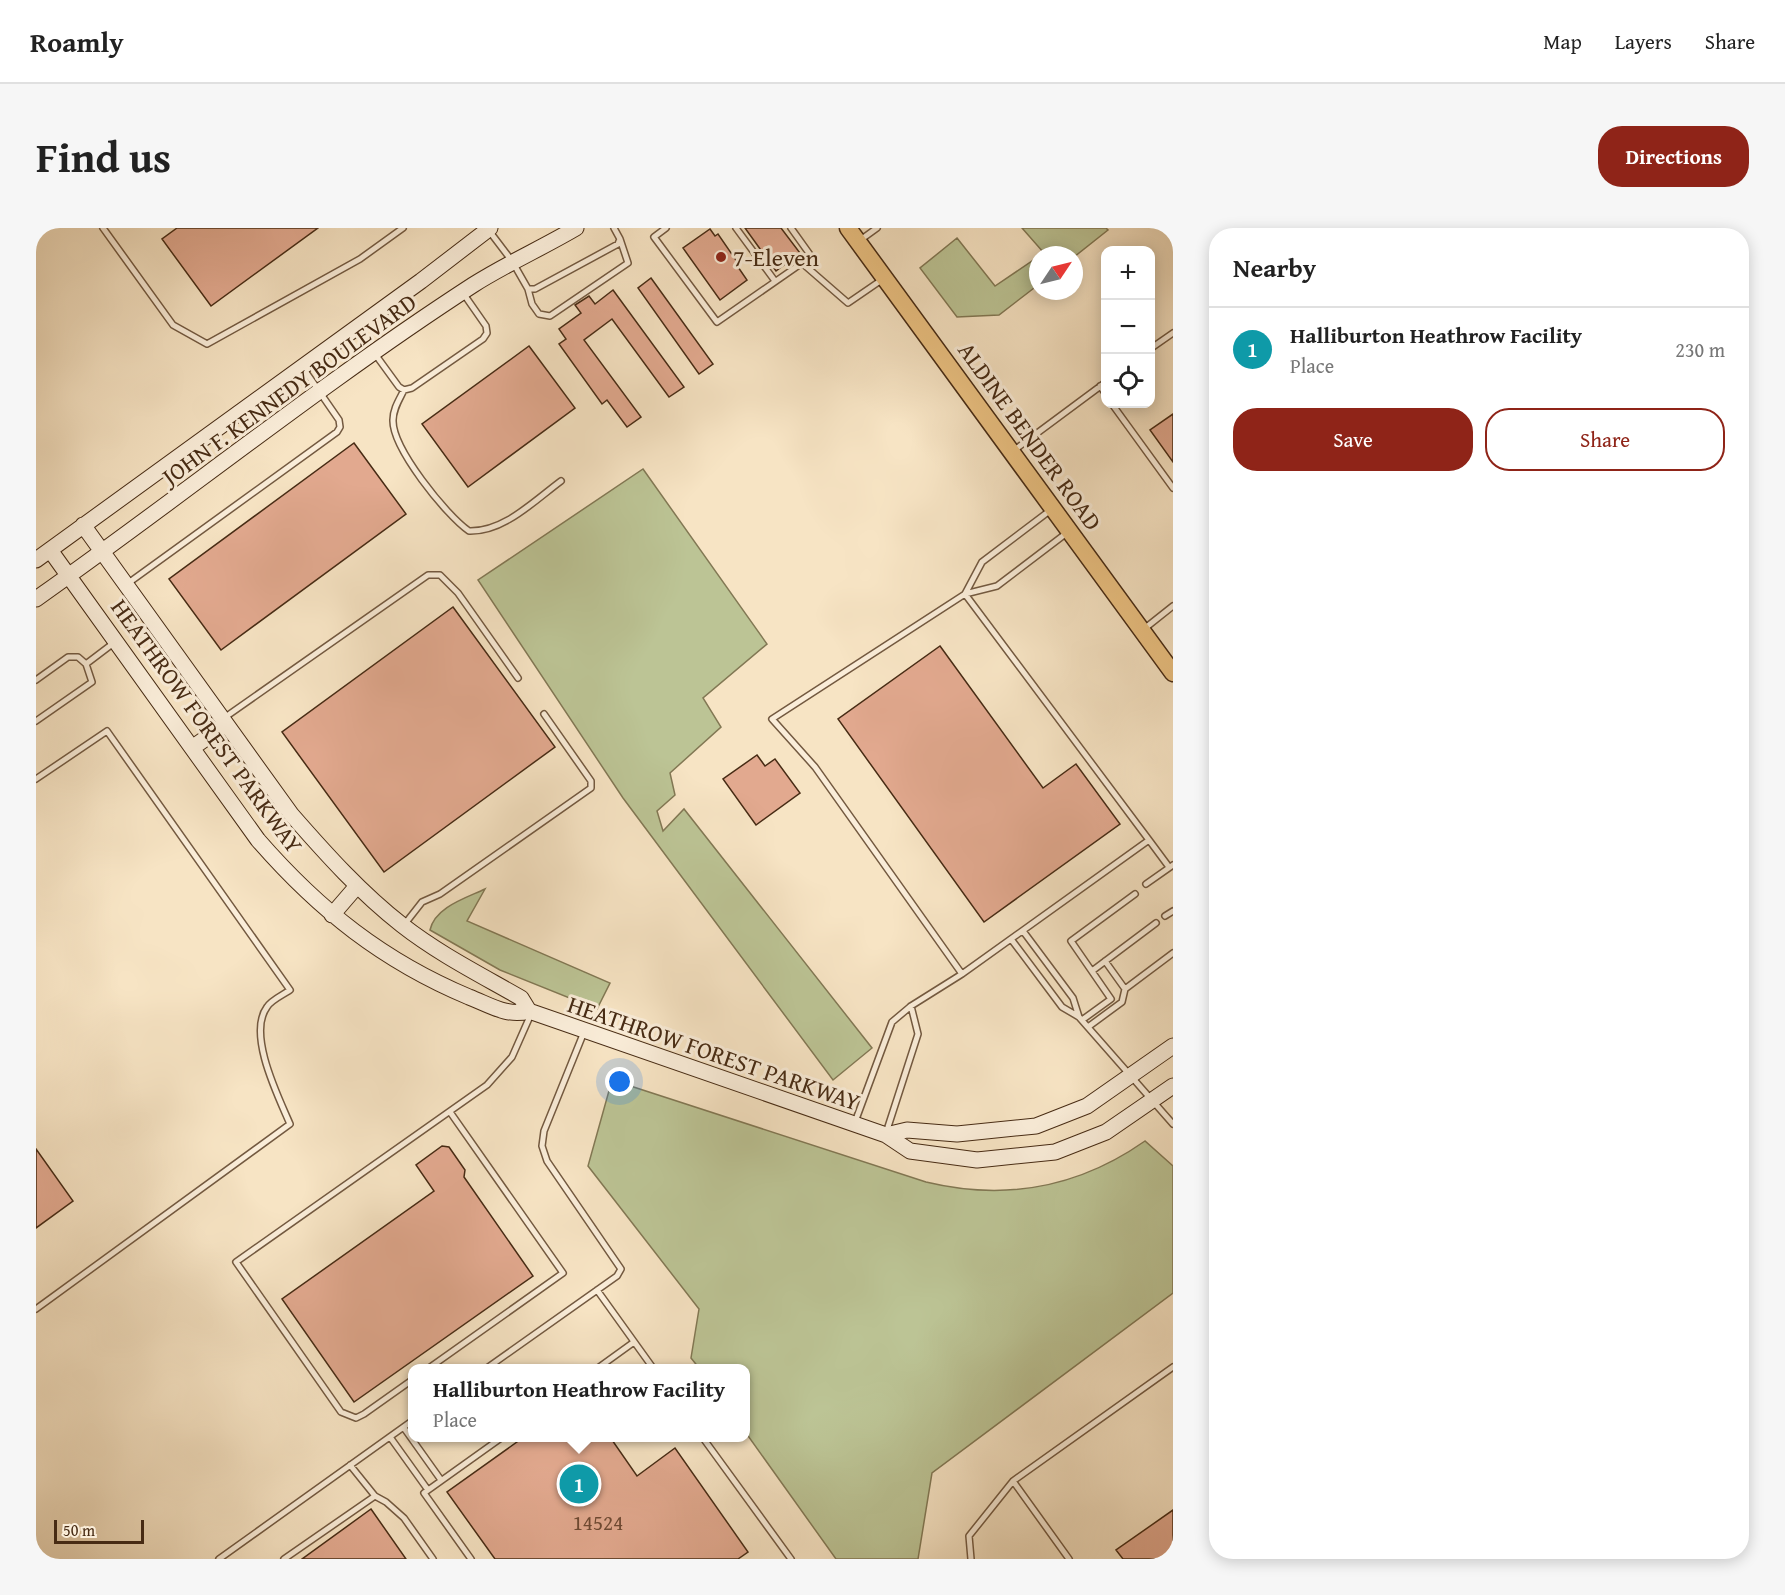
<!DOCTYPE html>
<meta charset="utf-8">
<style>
:root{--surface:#fff;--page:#f6f6f6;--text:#222;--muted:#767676;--line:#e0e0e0;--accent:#8f2418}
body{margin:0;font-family:"Gentium Book Plus",serif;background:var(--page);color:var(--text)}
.controls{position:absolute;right:18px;top:18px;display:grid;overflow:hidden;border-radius:12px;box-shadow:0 3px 15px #0003}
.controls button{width:54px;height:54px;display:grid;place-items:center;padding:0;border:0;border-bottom:2px solid var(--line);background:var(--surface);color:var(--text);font:30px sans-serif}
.compass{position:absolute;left:993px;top:18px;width:54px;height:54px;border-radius:50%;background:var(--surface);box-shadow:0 3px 15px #0003;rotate:55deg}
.scale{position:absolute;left:18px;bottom:15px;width:90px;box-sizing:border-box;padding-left:6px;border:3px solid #472b14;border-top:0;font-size:16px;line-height:21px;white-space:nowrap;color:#472b14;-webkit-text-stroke:4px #faedd9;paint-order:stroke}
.you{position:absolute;left:584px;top:854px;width:21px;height:21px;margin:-15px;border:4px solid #fff;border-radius:50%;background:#1a73e8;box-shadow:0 0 0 9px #1a73e833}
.badge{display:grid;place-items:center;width:39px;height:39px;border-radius:50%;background:var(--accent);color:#fff;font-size:20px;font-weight:700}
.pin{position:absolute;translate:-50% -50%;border:3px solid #fff;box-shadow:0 2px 6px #0006}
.popup{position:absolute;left:372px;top:1136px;width:342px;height:78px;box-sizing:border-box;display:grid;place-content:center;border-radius:12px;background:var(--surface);filter:drop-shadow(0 2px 4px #0005);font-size:20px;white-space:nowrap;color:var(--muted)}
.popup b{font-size:22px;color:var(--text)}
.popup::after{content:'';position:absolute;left:50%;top:100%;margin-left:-12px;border:12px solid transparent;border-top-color:var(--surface)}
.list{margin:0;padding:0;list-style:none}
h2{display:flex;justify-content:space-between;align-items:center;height:78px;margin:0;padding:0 24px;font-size:26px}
h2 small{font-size:20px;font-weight:400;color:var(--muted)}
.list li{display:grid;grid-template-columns:39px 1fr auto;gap:18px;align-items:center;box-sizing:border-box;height:84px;padding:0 24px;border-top:2px solid var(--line)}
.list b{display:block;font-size:22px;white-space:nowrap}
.list p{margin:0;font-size:20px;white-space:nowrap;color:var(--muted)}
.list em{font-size:20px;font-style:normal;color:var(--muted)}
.actions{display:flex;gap:12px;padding:18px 24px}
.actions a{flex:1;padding:14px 0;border:2px solid var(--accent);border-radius:24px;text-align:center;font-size:21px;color:var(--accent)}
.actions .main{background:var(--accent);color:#fff}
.icon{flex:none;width:33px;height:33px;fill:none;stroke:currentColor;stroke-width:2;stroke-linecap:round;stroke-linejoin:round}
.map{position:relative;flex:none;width:1137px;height:1331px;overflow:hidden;border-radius:24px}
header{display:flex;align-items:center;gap:36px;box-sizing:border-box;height:84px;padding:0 30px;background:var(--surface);border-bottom:2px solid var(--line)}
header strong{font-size:28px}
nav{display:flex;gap:33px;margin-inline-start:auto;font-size:21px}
.intro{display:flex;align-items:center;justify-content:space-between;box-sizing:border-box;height:144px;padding:0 36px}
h1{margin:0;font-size:42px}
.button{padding:15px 27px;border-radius:24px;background:var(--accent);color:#fff;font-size:21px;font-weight:700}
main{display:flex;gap:36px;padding:0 36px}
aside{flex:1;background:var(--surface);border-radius:24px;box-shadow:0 3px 15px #0003}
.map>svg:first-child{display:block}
.green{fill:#bcc495;stroke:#827854;stroke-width:1.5}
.building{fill:#e2a98f;stroke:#472b14;stroke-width:1.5}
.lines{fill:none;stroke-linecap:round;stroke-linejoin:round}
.lane-casing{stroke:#735940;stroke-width:8}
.secondary-casing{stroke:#472b14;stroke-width:17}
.primary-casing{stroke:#472b14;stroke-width:19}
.lane{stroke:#faedd9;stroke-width:5}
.secondary{stroke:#faedd9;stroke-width:15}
.primary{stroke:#ecc282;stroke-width:16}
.poi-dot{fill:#8f2418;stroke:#faedd9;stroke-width:2}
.labels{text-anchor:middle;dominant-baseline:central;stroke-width:6;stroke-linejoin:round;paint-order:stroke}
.number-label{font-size:21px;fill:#6e4a33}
.poi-label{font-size:24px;fill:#472b14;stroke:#faedd9;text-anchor:start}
.street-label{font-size:24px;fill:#472b14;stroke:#faedd9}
</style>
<header>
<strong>Roamly</strong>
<nav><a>Map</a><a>Layers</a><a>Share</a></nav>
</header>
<div class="intro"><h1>Find us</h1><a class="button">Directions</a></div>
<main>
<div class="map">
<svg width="1137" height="1331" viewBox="0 0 1137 1331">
<rect width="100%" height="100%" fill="#f7e4c4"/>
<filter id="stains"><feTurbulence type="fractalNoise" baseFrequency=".00333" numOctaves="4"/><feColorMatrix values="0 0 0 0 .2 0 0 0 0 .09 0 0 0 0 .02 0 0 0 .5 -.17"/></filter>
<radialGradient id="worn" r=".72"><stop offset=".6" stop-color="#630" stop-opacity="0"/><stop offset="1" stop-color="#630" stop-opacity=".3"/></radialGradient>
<path class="green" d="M986 0H1070L1072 2 1038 29 1005 27 1008 25Z
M921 10 959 58 1002 29V57L963 87 921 89 884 40Z
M607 241 731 416 667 470 685 499 634 545 639 567 621 583 627 603 648 581 836 820 797 852 587 570 442 352Z
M449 661 431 693 574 755 561 781 464 742 394 702C399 679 430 670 449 661Z
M576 852 890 954C969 973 1042 960 1109 913L1137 938V1065L896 1245 882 1331H800L710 1205V1140H663L655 1130 663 1081 552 938Z"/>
<path class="building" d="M141 0H282L175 78 126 11Z
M709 0H745L764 25 740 43Z
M674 1 679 8 682 6 704 38 702 39 711 52 684 72 647 20Z
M615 50 677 136 663 146 602 60Z
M577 62 648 159 633 169 576 91 548 112 605 189 591 199 571 172 566 176 523 116 530 111 523 101 545 85 539 77 553 68 559 76Z
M493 118 539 180 432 259 386 196Z
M1137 186V234L1114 202Z
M318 215 370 286 185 422 133 351Z
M417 379 519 519 348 644 246 504Z
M904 418 1007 560 1040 536 1084 596 948 694 802 491Z
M721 527 729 538 739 531 764 565 720 597 687 551Z
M406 918 413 919 429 942 428 949 497 1048 318 1174 246 1071 398 963 380 937Z
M0 921 37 973 0 1000Z
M488 1209H574L601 1248 639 1220 712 1324 702 1331H459L411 1264Z
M335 1281 370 1331H266Z
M1137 1282V1331H1087L1080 1322Z"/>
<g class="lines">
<g class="lane-casing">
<path id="lane" d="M67 0 137 97 171 116 324 31 367 0
M630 0 618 9 681 94 766 35 812 75 847 51
M700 0 739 53
M755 0 775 28 766 35
M454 4 476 33 492 61H499L582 16 584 11 578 0
M823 13 841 0
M492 61 496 76 503 86 514 88 592 35 584 11
M1114 121 1137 105
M339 126 363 159 368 162 376 160 447 111 451 105 450 98 427 65
M1064 158 1070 166
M368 162C363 172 357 181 357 192 356 220 410 287 433 303 468 304 498 273 525 253
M1076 176 1137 260
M977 223 1070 154
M91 356 301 204 304 199 303 192 267 140
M929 366 946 334 1016 281
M1108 401 1137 378
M50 436 79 414
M0 452 32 429H42L50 436 56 454 0 493
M188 490 392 347H404L422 365 482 450
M0 551 71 503 254 762C247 767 235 772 231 779 211 806 242 868 254 896L0 1081
M1113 612 1133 639
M1110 656 1137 637
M1129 688 1137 683
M368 697 386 674 404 666 555 560V553L508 486
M987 703 1037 770 1043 789
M975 711 1026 779 1043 789 1137 896
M1069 733 1089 761
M1056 743 1120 695
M926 746 1113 612 929 366
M1046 792 1075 771 1035 713 1099 666
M1052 799 1086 774 1089 761 1137 725
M819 894 856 794 875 778 926 746 779 539 736 491 929 366 961 358 1032 304
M850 905 882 806 875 778
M561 1062 617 1140
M393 1140 527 1045 414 884
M451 1140 581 1048 585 1041 511 933 506 918 508 903 548 804
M562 1140 598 1114
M376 1152 328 1186 320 1190 305 1184 200 1034 451 857 476 829 495 786
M368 1200 405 1252
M354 1209 392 1262
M667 1210 755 1331
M314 1237 339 1268 350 1274 368 1290 397 1331
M977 1253 1033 1331
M183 1331 376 1193
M248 1331 339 1268
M435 1331 388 1265 465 1210
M935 1331 933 1308 977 1253 1137 1139"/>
</g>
<g class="secondary-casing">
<path id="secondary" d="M47 297 255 586C290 626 325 665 366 697 403 726 445 747 485 770L493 783
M14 322 222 612C283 682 347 733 433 769 454 777 471 789 493 783L850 907 874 923 941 932 1019 924 1070 904 1137 858
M0 332 385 53 454 0
M0 371C146 268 286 155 437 57 470 36 506 20 540 0
M156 520 190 496
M296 687 321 658
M850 907 871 902 921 906 1000 898 1051 878 1137 818"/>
</g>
<g class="primary-casing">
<path id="primary" d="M812 0 1137 445"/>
</g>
<use href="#lane" class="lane"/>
<use href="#secondary" class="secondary"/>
<use href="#primary" class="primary"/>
</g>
<circle class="poi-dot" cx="685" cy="29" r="6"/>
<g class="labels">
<g class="number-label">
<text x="562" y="1294">14524</text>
</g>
<g class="poi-label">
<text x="697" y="29">7-Eleven</text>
</g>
<g class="street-label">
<text transform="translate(253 161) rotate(-36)">JOHN F. KENNEDY BOULEVARD</text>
<text transform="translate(994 208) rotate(54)">ALDINE BENDER ROAD</text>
<text transform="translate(171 498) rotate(54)">HEATHROW FOREST PARKWAY</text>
<text transform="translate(678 825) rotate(19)">HEATHROW FOREST PARKWAY</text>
</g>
</g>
<rect width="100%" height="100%" filter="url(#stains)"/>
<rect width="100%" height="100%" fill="url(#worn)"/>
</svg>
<div class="controls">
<button>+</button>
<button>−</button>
<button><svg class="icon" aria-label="locate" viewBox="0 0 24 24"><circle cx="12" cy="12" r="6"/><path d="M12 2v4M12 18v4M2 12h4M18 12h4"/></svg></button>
</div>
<svg class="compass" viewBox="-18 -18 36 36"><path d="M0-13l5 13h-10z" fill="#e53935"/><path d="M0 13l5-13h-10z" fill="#767676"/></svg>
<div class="scale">50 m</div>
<div class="you"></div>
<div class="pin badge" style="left:543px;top:1256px;background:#0f9aa8">1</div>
<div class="popup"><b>Halliburton Heathrow Facility</b>Place</div>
</div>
<aside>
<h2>Nearby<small></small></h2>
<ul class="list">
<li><span class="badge" style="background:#0f9aa8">1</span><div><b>Halliburton Heathrow Facility</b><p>Place</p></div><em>230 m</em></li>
</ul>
<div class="actions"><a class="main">Save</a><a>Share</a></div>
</aside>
</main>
